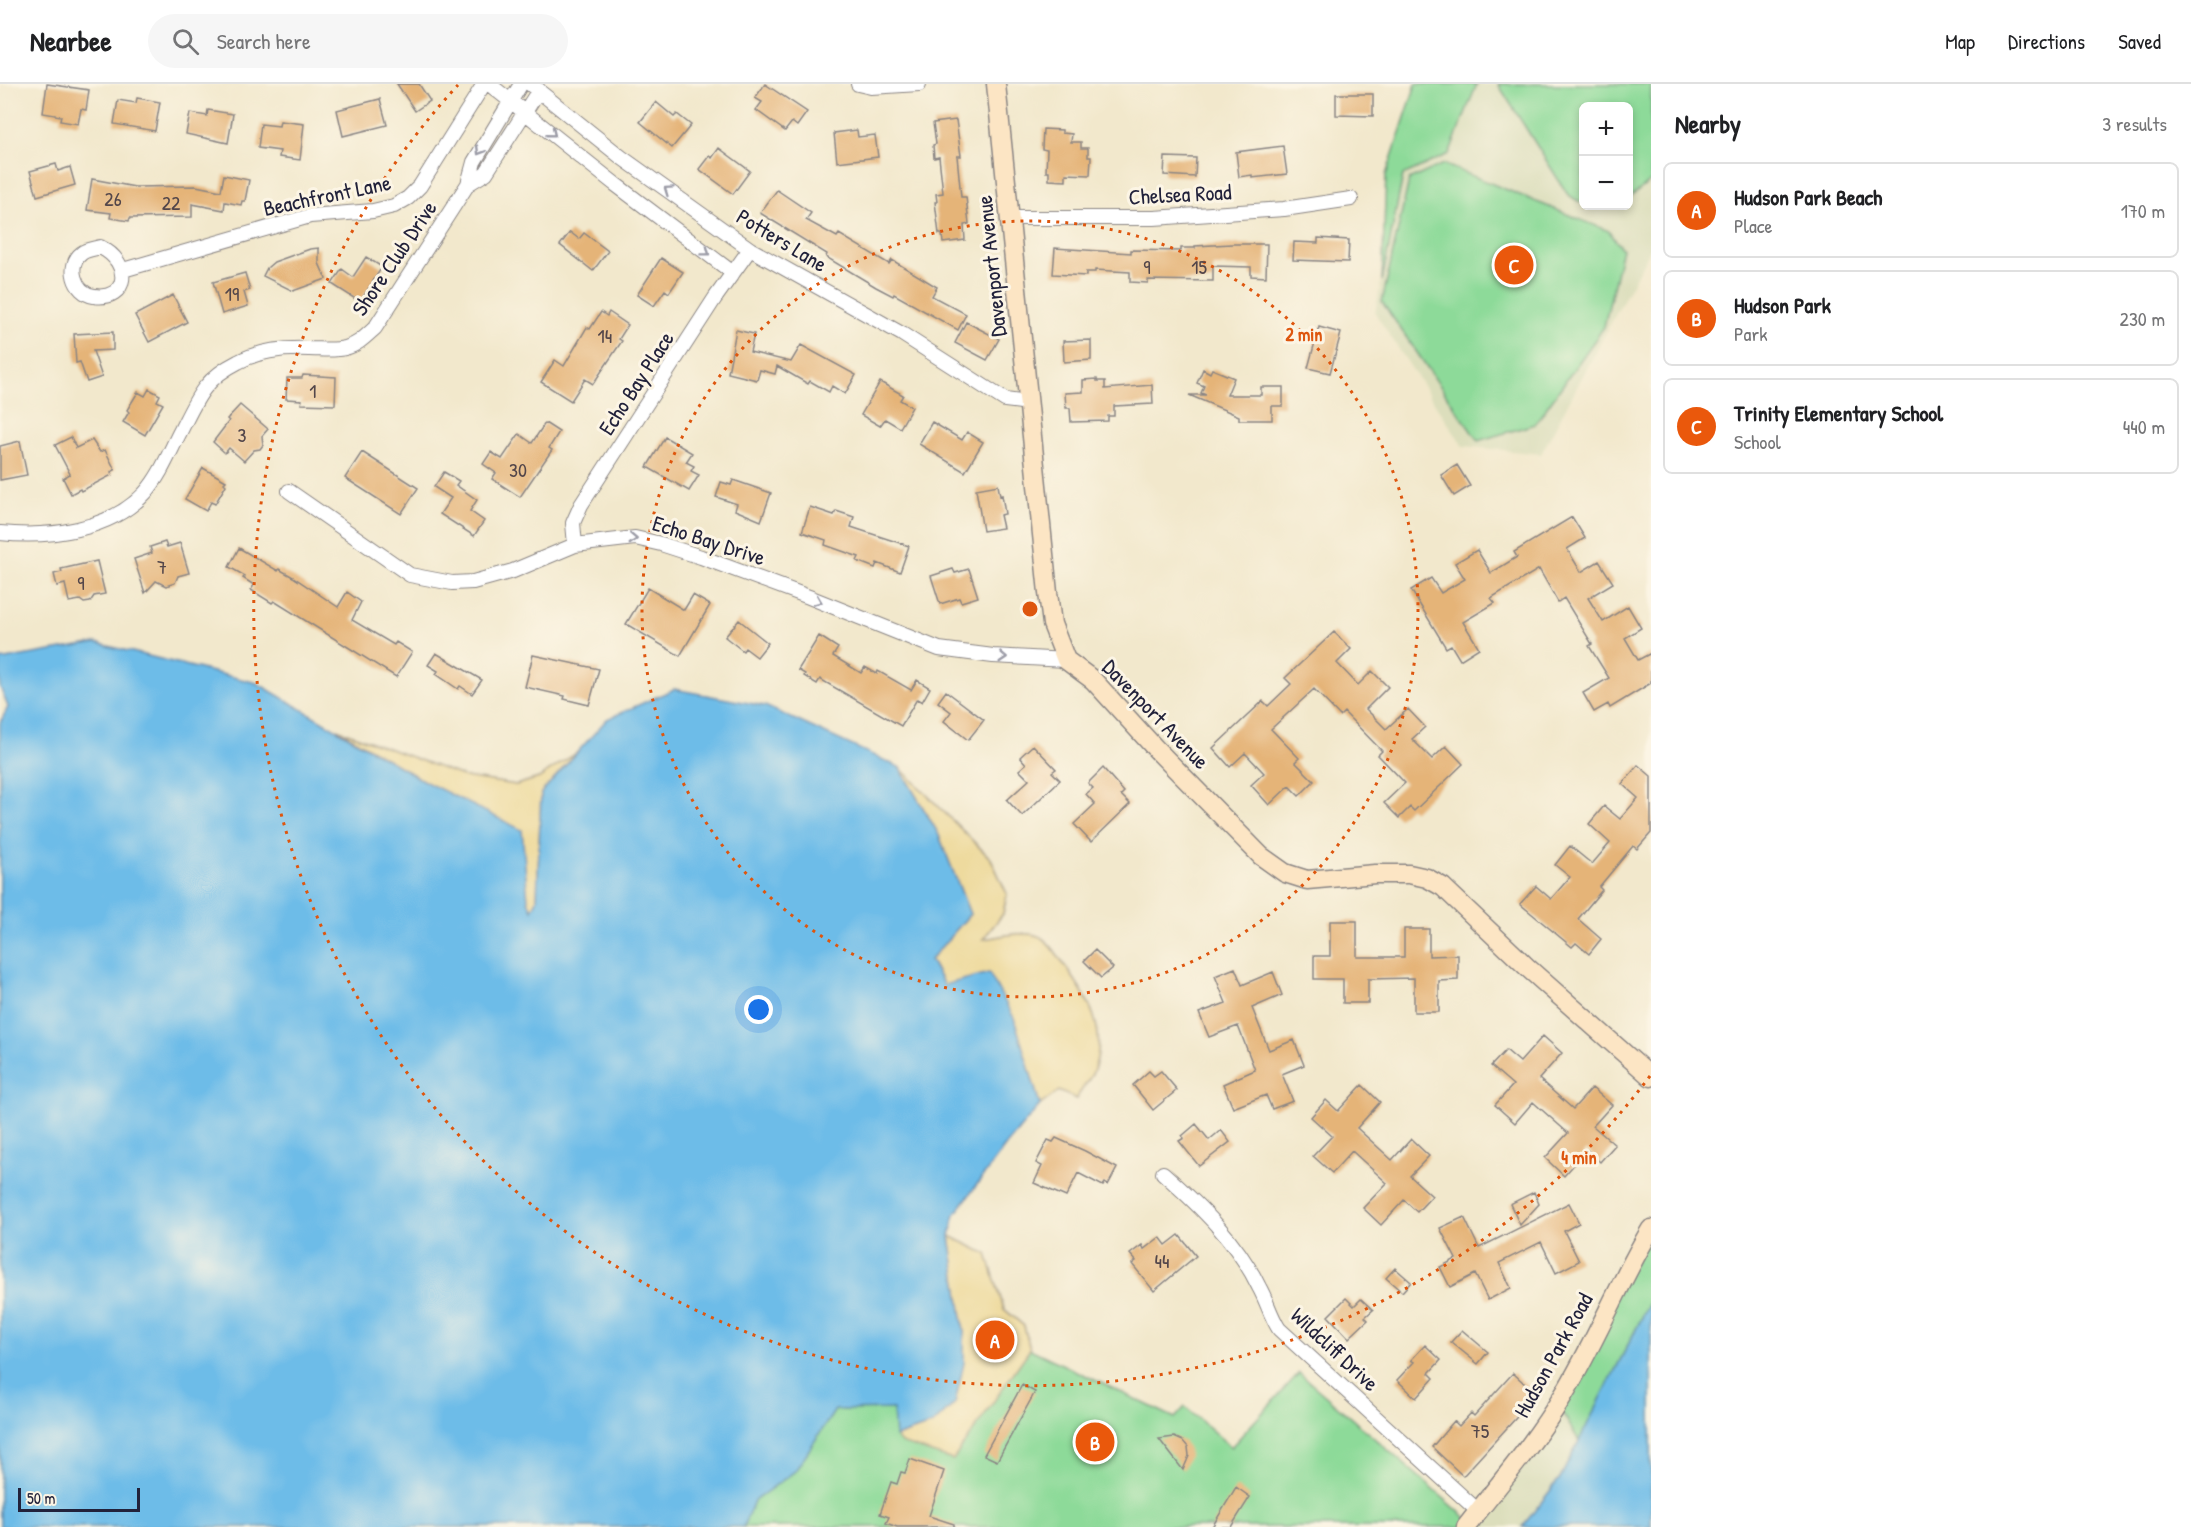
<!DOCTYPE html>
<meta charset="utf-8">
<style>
:root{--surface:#fff;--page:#f6f6f6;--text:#202124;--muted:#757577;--line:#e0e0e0;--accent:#ea580c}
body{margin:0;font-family:"Patrick Hand",sans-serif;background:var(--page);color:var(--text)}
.controls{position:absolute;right:18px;top:18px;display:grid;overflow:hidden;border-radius:9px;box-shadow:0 3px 9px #0003}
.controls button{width:54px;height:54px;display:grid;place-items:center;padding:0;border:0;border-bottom:2px solid var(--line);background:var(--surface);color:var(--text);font:30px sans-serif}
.scale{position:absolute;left:18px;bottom:15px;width:122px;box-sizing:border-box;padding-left:6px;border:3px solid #22223b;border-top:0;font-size:16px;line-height:21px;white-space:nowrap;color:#22223b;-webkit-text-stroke:4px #fcf5e5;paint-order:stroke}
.you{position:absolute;left:759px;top:926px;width:21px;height:21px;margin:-15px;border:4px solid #fff;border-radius:50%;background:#1a73e8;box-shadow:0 0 0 9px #1a73e833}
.badge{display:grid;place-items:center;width:39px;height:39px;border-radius:50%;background:var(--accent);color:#fff;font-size:20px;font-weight:700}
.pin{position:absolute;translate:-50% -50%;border:3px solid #fff;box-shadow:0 2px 6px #0006}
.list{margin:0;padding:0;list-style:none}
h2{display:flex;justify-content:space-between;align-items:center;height:78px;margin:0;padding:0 24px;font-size:26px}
h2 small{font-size:20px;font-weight:400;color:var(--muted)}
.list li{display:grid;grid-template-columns:39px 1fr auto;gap:18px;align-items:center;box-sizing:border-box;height:96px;margin:0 12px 12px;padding:0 12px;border:2px solid var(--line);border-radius:9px}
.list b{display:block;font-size:22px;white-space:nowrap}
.list p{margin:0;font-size:20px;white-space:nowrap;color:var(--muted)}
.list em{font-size:20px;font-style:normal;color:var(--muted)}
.icon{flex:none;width:33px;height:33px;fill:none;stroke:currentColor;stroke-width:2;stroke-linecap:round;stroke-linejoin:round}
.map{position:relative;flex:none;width:1651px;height:1443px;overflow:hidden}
header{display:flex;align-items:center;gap:36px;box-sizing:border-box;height:84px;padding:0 30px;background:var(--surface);border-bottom:2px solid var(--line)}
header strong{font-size:28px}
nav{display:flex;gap:33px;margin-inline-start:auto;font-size:21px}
.search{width:420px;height:54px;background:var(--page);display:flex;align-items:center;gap:15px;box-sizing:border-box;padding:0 21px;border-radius:33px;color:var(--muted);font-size:22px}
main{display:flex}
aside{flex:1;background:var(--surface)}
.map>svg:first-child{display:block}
.built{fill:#dcdebc;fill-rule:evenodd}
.green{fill:#8dda99;stroke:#587e6a;stroke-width:1.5}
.sand{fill:#eeda9e;stroke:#887e6c;stroke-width:1.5}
.water{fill:#6dbce8;stroke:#486f92;stroke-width:1.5}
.building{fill:#e5b478}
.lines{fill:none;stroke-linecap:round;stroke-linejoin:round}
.street-casing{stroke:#8a8584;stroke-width:16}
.secondary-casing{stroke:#8a8584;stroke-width:21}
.street{stroke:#fff;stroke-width:14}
.secondary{stroke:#fce5c4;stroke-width:18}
.oneway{stroke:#9c9ca7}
.ring{fill:none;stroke:#de560e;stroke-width:3;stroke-dasharray:3 6}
.labels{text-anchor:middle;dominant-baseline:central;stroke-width:6;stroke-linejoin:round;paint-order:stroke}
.number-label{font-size:20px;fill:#53464a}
.street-label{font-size:22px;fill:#22223b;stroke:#fcf5e5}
.centre{fill:#de560e;stroke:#fcf5e5;stroke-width:3}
.ring-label{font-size:18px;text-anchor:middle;font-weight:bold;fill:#de560e;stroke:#fcf5e5;stroke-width:6;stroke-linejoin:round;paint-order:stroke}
</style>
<header>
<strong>Nearbee</strong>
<div class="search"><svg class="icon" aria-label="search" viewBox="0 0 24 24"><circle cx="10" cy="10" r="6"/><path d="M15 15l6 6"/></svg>Search here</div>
<nav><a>Map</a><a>Directions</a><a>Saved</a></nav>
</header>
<main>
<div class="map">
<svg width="1651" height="1443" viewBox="0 0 1651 1443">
<rect width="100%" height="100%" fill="#fcf5e5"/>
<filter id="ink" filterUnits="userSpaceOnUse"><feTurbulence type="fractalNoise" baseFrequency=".0167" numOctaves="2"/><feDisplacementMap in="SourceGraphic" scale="12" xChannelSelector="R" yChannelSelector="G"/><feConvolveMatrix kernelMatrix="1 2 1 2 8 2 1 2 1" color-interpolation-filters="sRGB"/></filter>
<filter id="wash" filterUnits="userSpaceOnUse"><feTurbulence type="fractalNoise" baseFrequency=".008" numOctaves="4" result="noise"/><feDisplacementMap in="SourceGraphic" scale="24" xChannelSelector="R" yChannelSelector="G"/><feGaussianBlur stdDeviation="1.35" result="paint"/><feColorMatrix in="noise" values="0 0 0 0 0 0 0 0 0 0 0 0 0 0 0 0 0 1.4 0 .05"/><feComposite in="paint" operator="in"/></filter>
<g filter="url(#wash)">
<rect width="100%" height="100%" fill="#f2e8cc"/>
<path class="built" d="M1477 0H1651V164L1541 370 1463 362 1375 229 1403 90 1449 69ZM1584 22H1628V122H1584Z
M1556 1318 1579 1357 1560 1394 1522 1443H1465Z"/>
<path class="green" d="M1416 0H1477L1449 70 1403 91 1382 197 1386 91Z
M1498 0H1651V97L1629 114 1628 22H1584L1583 120 1568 111Z
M1443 80 1609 147 1622 165 1604 243 1535 340 1478 357 1382 218 1409 96Z
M1651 1138V1215L1579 1357 1556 1318Z
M1030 1265 1175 1334 1185 1323 1231 1363 1299 1289 1470 1437 1465 1443H743L754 1417 795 1387 835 1326 893 1325 953 1375Z"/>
<path class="sand" d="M337 645 465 693 516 701 539 694 579 667 541 709 537 816 532 827 528 816 426 698Z
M899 683 991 775 1007 810 1003 830 983 855C999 853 1022 846 1038 852 1048 855 1059 873 1065 882 1088 913 1109 948 1093 988 1089 997 1081 1006 1076 1015L1059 1007 1040 1021 1014 934 944 901 930 875 970 830 938 749Z
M950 1152 987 1170 1004 1225 1024 1242 1030 1265 953 1376 901 1359 896 1353 933 1340 964 1247Z"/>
<path class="water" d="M96 559 257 599 426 698 522 746 528 816 532 826 537 816 541 709 607 635 674 605 765 622 899 683 938 749 970 830 930 876 944 901 989 889 1014 934 1040 1021 1007 1060 955 1130 950 1152 964 1247V1279L955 1319 933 1340 895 1353 893 1325 835 1326 795 1387 754 1417 743 1443H0V639L8 623 0 603V576Z
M1651 1216V1443H1522L1560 1394Z"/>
<g id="blocks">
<path class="building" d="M47 0 89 6 86 26 81 25 78 40 60 37 61 32 43 29Z
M397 0H419L430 17 415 27Z
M765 0 807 28 797 42 792 38 785 47 756 26 762 18 755 14Z
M1336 10H1373V32L1336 31Z
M137 14 160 18 155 47 114 40 118 16 136 19Z
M380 15 387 41 343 52 337 26Z
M656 18 674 33 677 30 691 41 672 64 640 38Z
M208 26 233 30 228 59 186 50 190 29 207 32Z
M956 36 961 72H957L961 113H966L969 140 964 141 965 156 943 159 942 150H939L935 118H937L936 110 943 109 939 73 934 74 933 61 936 60 933 39Z
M280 37 304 40 300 76 279 73 280 67 258 64 261 40 279 42Z
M1043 45 1062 46V49L1072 50 1071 58H1081V64H1088V73H1091L1090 91 1066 90V97L1049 96V88H1046L1047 66 1042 65Z
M857 46 858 53 875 51 878 73 837 78 834 49Z
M1283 62 1287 90 1252 94V91L1239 93 1236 68Z
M719 64 750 87 733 110 699 85 709 72 712 74Z
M1165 73 1196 74 1195 93 1164 91Z
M56 80 58 87 70 83 75 101 37 112 30 87Z
M224 91 249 96 245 117H242L241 121 225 118 224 126 192 120V133L130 134 129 137 110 134 111 129 87 126 92 95 135 103 196 102 221 107Z
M777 106 811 129 806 136 837 153 839 150 889 180 892 176 937 203 932 212 966 230 958 246 894 210 893 212 876 203 826 173 827 170 760 129Z
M570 148 579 155 584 149 608 167 593 187 560 161Z
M1318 154 1349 156 1348 178 1293 176 1294 158 1318 159Z
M1232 160H1267L1266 193 1251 192V183L1213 182V197L1148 196V199L1130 198V188L1095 186V188H1086V192L1053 190 1055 164 1131 169V166L1181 167V164H1195V162Z
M319 164V179L326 195 293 207 263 192 267 184 274 178 310 165Z
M366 173 382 183 360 218 332 200 342 185 353 193Z
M661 174 683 188 669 209 665 206 654 222 637 211Z
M245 189 250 206 244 208 248 222 222 230 213 198Z
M173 211 187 238 149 258 135 231Z
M601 228 607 232 609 228 628 241 619 255 622 257 593 300 585 295 571 317 541 298 555 276 564 282 587 243 590 245Z
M966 238 999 255 987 276 955 259Z
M1319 243 1341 249 1330 289 1308 284Z
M736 246 754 250 750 268 791 278 801 261 856 291 845 310 832 302 829 308 810 297 808 300 777 282 775 290 760 286 757 296 728 289Z
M113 248V266L93 267 102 293 87 298 80 278 76 279 74 250Z
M1091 256V276L1064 278 1063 257Z
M1203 285 1210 289 1212 285 1234 294 1227 311H1261V303H1283V322H1272V336H1239V332L1189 311H1206L1201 309 1204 302 1197 299Z
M303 291 336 293 335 321 301 320 302 316 286 315 287 294H302Z
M1097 295V297H1105V305L1152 301 1153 320 1114 322V332H1108V337L1071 338 1070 324H1066L1065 309 1083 308V296Z
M880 298 903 311 900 316 912 323 900 344 885 335 880 342 861 331Z
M149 305 160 311 157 317 163 320 145 351 123 338 129 328 127 326 138 308 145 312Z
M240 321 268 345 262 352 263 361 260 365 254 366 244 377 229 364 225 369 213 358 229 337 227 335Z
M932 338 962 356 967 348 983 358 965 388 919 360Z
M545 339 559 348 549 364 552 366 520 413 492 395 496 389 483 380 491 368 502 375 519 350 532 359Z
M71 353 76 364 92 356 100 368 105 366 115 386 111 388 112 391 81 407 80 405 71 410 63 394 70 390 55 361Z
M665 353 692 369 686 378 694 382 691 387 699 391 689 407 647 383Z
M20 357 27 391 0 396V362Z
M362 368 418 404 401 430 345 394Z
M1457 381 1470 402 1454 412 1441 391Z
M203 384 226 397 224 399 226 401 215 420 211 418 206 427 185 415Z
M444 388 459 397 456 401 477 416 470 427 484 437 474 452 440 430 451 414 434 403Z
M733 396 771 409 761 437 735 426 737 420 716 413 721 398 731 401Z
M998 401 1000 412 1002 411 1005 430 1000 431 1003 444 983 447 976 405Z
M810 423 834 431 836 427 854 433 851 443 909 462 900 488 877 479 875 484 857 477 859 473 825 461 826 456 802 448Z
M1572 433 1585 454 1567 465 1581 488 1599 477 1613 499 1588 514 1603 538 1628 522 1641 544 1625 554 1638 576 1651 569V599L1610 624 1608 620 1594 628 1583 609 1609 594 1589 562 1592 560 1564 514 1558 518 1539 485 1491 514 1495 519 1463 538 1479 564 1460 576 1451 561 1446 564 1411 506 1431 494 1441 509 1465 495 1455 479 1477 466 1491 489 1517 473 1514 468Z
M165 458 167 463 180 459 189 489 178 492 175 499 166 502 156 497 145 509 134 475 152 469 150 463Z
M239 464 278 487 279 485 293 493 338 523 347 508 361 518 352 536 394 561 396 558 412 568 396 593 274 517 272 519 251 506 254 501 243 494 245 492 229 483Z
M97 477 105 510 94 512 90 518 84 519 80 516 69 518 65 500 57 502 54 490 62 488 61 485Z
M953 485 955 489 969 485 978 513 961 518 959 514 940 520 931 492Z
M648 504 684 526 693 511 710 521 680 572 626 540Z
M739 536 768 559 757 573 745 564 743 567 725 553Z
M1334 548 1351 565 1337 579 1358 601 1372 587 1388 603 1366 625 1386 645 1408 625 1425 643 1412 655 1432 675 1446 662 1463 680 1414 727 1410 723 1399 734 1384 719 1405 699 1378 671 1382 667 1344 628 1340 632 1314 605 1271 645 1299 674 1295 678 1314 697 1299 712 1289 702 1269 721 1251 701 1264 689 1245 669 1230 683 1213 664 1263 617 1268 622 1291 600 1285 594Z
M819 552 838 564 833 572 861 589 865 583 877 590 878 587 911 606 917 596 930 604 922 618 917 615 901 642 820 595 817 600 804 592 805 590 798 586Z
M436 569 482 596 472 610 460 602 458 605 436 590 438 587 428 581Z
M533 571 599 585 589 621 564 615 565 612 525 603Z
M946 607 984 636 968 656 944 637 951 628 938 618Z
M1033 661 1056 685 1052 688 1060 696 1022 732 1007 716 1029 696 1019 686 1026 680 1020 673Z
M1638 681 1651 692V749L1637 765 1633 762 1599 803 1602 806 1578 835 1601 855 1589 870 1576 859 1572 863 1520 820 1536 802 1551 815 1570 793 1555 781 1570 762 1592 780 1610 759 1589 740 1604 722 1620 735 1638 714 1622 700Z
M1103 684 1124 708 1121 711 1130 720 1091 758 1074 740 1095 720 1086 710 1093 704 1088 699Z
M1330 837H1357V873H1404V845H1429V872L1458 871V896L1439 897V928H1414V894L1368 895V919H1343V895H1314V872H1330Z
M1095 866 1113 884 1101 894 1084 877Z
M1235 884 1242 901 1273 888 1282 911 1252 924 1269 966 1294 956 1304 981 1282 990 1293 1017 1272 1025 1266 1011 1233 1024 1223 1000 1255 986 1238 942 1209 953 1199 929 1226 919 1215 892Z
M1543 952 1562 969 1539 995 1573 1025 1592 1004 1612 1021 1593 1042 1615 1061 1600 1078 1587 1066 1564 1092 1545 1074 1568 1049 1533 1018 1515 1039 1495 1021 1513 1001 1491 982 1506 966 1520 978Z
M1149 987 1154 992 1161 987 1177 1006 1153 1026 1133 1001Z
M1362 1001 1380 1018 1357 1044 1392 1076 1411 1055 1429 1072 1410 1092 1432 1112 1417 1128 1404 1116 1381 1141 1363 1124 1387 1099 1352 1067 1332 1089 1313 1072 1332 1052 1311 1033 1326 1016 1338 1027Z
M1196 1040 1209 1056 1221 1046 1230 1058 1199 1082 1179 1057 1184 1054 1182 1052Z
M1056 1054 1085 1067 1117 1084 1108 1101 1105 1099 1103 1102 1078 1089 1066 1113 1034 1099 1042 1082 1036 1079 1048 1056 1053 1058Z
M1534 1108 1539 1120 1520 1141 1510 1120Z
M1569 1119 1579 1139 1564 1147 1579 1177 1556 1189 1541 1158 1499 1179 1511 1204 1488 1216 1475 1190 1450 1203 1440 1183 1456 1175 1440 1144 1464 1133 1479 1164Z
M1179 1151 1196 1172 1154 1207 1132 1180 1136 1177 1130 1170 1142 1161 1144 1165 1160 1153 1166 1161Z
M1395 1184 1411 1198 1402 1208 1386 1194Z
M1346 1214 1354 1222 1361 1215 1373 1226 1365 1233 1368 1236 1349 1254 1328 1232Z
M1462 1246 1488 1268 1478 1280 1451 1258Z
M1425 1261 1441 1276 1429 1289 1434 1294 1416 1314 1397 1296 1414 1278 1411 1276Z
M1513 1289 1537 1311 1463 1392 1432 1363 1454 1337 1459 1342 1471 1329 1474 1332Z
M1022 1301 1035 1308 997 1377 984 1371Z
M1174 1353 1183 1357 1188 1363 1189 1372 1183 1386 1159 1355Z
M910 1375 944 1387 929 1432 954 1440V1443H897L886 1439 889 1433 880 1430 891 1398 897 1400 901 1388 905 1389Z
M1236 1403 1250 1413 1231 1443H1212Z"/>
</g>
</g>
<g filter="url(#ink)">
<use href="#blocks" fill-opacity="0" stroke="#8a8584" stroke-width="1.5"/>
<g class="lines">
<g class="street-casing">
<path id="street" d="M489 0 615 100 733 189
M530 0 621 73 750 165 902 250 1005 316 1029 319
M858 0 871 3 919 0
M468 100 486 89 539 6
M1011 134H1154L1284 125 1351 115
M100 163C133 179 128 217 94 212 74 209 66 181 82 169 87 165 95 165 100 163Z
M123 186 310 132 373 127 394 122 408 114 420 102 484 0
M289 407 410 491 452 499 473 498 513 487 575 461 635 454 661 460 701 473 809 513 939 565 993 572 1066 576
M0 449C48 454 110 447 145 409 161 391 170 367 181 346 197 314 204 295 238 278 260 266 284 264 309 265 320 265 334 267 345 264 358 261 366 252 375 244L468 100 474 78 521 0
M575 461 573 439 581 421 715 214 750 165
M1163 1089C1200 1122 1237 1157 1259 1203 1267 1217 1270 1231 1279 1245L1478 1427"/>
</g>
<g class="secondary-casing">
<path id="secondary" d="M996 0 1048 509 1052 540 1066 576 1093 596 1155 664 1261 772 1285 789 1307 796 1375 790H1409L1427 794 1443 803 1528 884 1651 993
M1466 1443C1498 1401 1534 1360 1561 1315 1595 1260 1618 1200 1651 1145"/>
</g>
<use href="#street" class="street"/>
<use href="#secondary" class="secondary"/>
</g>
<defs><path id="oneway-chevron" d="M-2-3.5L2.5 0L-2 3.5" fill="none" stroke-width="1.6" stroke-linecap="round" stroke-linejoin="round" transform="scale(1.5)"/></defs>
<g class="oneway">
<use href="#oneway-chevron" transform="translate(552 49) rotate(39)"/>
<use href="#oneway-chevron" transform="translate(480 67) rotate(121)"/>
<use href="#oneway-chevron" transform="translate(668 106) rotate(-145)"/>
<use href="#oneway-chevron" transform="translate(706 168) rotate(37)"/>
<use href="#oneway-chevron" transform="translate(633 455) rotate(3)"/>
<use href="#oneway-chevron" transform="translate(818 517) rotate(22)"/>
<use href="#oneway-chevron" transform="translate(1003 573) rotate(4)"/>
</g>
</g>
<g class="ring">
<circle cx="1030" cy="525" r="388"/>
<path d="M1650 992A776 776 0 1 1 458 1"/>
</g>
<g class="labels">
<g class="number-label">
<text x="113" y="114">26</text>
<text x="171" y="118">22</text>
<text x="1147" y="182">9</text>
<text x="1199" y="182">15</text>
<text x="232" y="209">19</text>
<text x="605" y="251">14</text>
<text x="313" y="306">1</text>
<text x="242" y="350">3</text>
<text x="518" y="385">30</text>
<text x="162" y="482">7</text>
<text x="81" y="498">9</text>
<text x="1162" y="1176">44</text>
<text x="1480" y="1346">75</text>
</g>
<g class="street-label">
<text transform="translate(1180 110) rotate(-3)">Chelsea Road</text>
<text transform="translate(327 111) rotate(-12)">Beachfront Lane</text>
<text transform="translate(782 156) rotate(31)">Potters Lane</text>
<text transform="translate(394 174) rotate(-56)">Shore Club Drive</text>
<text transform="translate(991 182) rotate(-96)">Davenport Avenue</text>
<text transform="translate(636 299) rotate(-57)">Echo Bay Place</text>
<text transform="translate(709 456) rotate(18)">Echo Bay Drive</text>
<text transform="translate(1156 630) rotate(46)">Davenport Avenue</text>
<text transform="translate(1335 1265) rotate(43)">Wildcliff Drive</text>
<text transform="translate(1553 1271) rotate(-61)">Hudson Park Road</text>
</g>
</g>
<circle cx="1030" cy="525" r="9" class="centre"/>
<g class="ring-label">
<text x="1304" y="257">2 min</text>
<text x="1579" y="1080">4 min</text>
</g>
</svg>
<div class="controls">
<button>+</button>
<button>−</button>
</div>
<div class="scale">50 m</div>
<div class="you"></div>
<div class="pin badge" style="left:995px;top:1256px">A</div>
<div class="pin badge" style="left:1095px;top:1358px">B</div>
<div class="pin badge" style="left:1514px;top:181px">C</div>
</div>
<aside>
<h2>Nearby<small>3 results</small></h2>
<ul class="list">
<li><span class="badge">A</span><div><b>Hudson Park Beach</b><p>Place</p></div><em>170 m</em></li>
<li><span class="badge">B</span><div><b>Hudson Park</b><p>Park</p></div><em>230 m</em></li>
<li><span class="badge">C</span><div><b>Trinity Elementary School</b><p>School</p></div><em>440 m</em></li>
</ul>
</aside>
</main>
